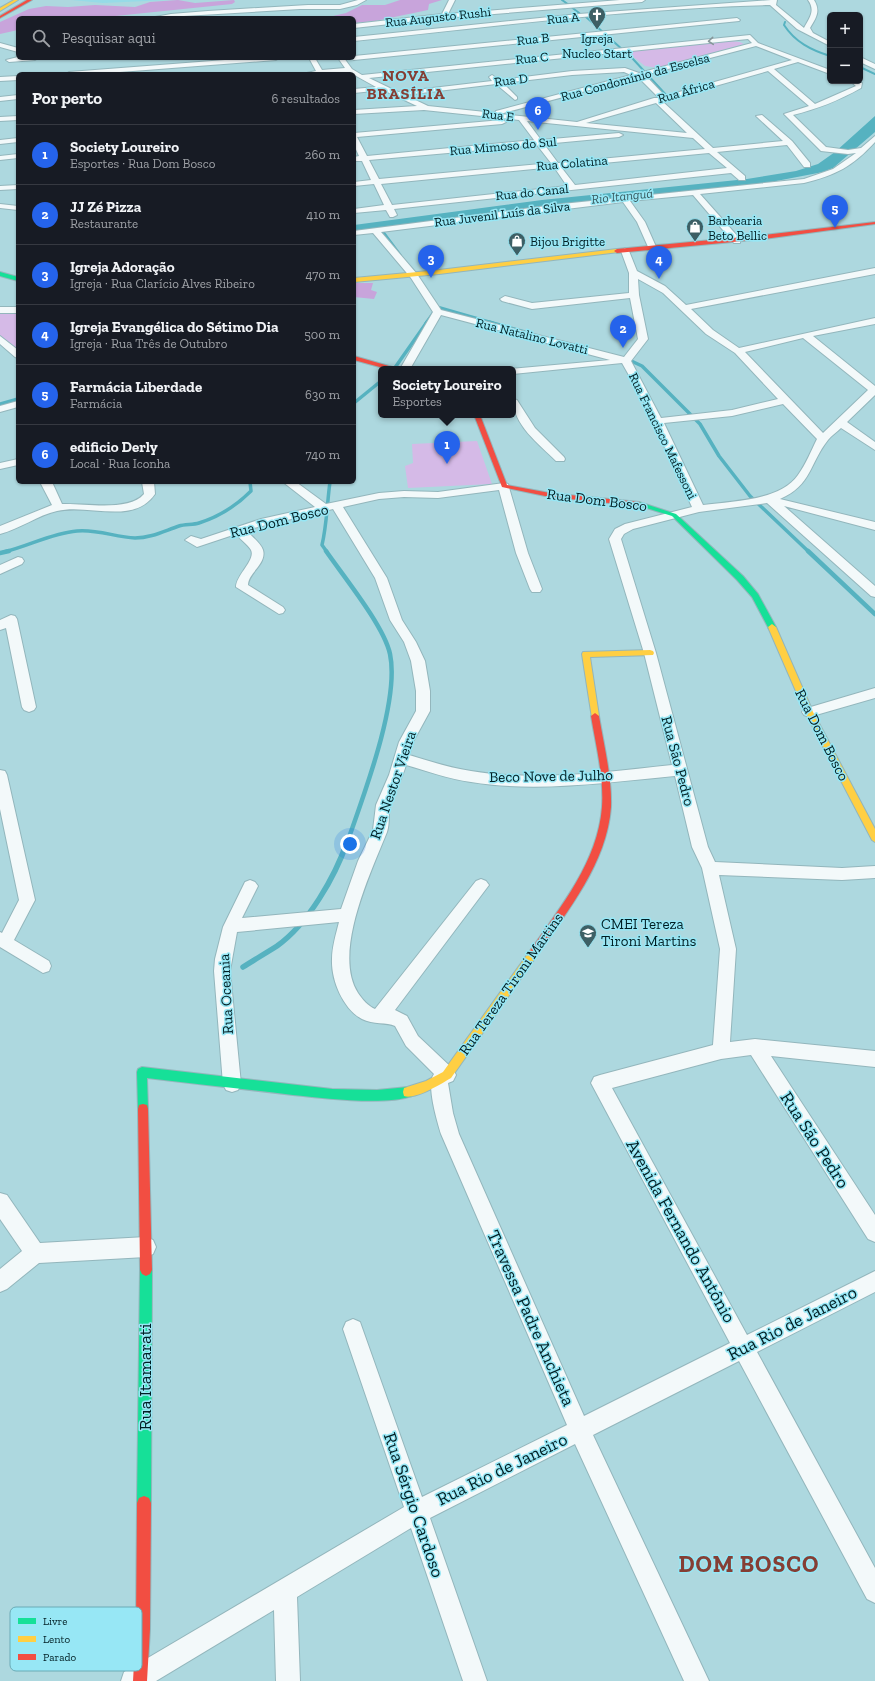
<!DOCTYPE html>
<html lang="pt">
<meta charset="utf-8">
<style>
:root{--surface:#171b24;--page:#20242c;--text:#f1f3f6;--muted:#9ea1a6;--line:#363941;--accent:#2563eb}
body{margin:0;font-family:"Zilla Slab",serif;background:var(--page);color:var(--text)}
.controls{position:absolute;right:12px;top:12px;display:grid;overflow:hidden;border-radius:6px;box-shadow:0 1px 3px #0004}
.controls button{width:36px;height:36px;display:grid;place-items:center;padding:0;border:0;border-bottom:1px solid var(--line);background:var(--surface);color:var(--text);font:20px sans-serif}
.you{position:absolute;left:350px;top:844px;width:14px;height:14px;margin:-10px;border:3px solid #fff;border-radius:50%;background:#1a73e8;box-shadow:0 0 0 6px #1a73e833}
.badge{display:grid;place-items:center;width:26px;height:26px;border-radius:50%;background:var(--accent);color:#fff;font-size:13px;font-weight:700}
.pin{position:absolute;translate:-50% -33px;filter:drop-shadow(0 1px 2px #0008)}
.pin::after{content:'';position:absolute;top:21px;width:14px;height:12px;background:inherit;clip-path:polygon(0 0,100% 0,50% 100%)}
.popup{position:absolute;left:378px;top:366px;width:138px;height:52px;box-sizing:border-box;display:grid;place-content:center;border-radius:6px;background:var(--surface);filter:drop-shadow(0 1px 3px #0005);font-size:13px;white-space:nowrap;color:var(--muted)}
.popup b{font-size:15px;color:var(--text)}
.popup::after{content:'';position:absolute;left:50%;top:100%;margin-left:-8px;border:8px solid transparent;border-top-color:var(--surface)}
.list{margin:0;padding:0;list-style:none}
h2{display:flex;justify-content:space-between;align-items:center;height:52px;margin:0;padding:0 16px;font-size:17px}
h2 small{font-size:13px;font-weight:400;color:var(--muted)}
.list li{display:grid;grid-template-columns:26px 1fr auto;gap:12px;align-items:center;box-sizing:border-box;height:60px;padding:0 16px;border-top:1px solid var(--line)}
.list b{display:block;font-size:15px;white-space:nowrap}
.list p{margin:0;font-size:13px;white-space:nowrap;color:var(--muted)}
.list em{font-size:13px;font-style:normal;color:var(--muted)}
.icon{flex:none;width:22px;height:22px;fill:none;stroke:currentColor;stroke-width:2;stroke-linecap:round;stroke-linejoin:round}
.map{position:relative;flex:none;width:875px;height:1681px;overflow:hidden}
.search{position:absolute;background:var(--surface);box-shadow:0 1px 3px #0004;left:16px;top:16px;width:340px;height:44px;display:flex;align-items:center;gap:10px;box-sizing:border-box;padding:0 14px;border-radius:6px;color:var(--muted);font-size:15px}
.panel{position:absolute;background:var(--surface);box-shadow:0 1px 3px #0004;left:16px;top:72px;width:340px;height:412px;border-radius:6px}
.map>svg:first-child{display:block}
.built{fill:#96dbe7}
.green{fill:#d5bae7}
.forest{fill:#c8a4db}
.water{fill:#56b2c0}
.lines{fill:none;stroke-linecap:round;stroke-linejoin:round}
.stream-far4{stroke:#56b2c0;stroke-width:2}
.stream-far3{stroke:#56b2c0;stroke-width:3}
.stream-far2{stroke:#56b2c0;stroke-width:3.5}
.stream-far1{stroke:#56b2c0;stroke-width:4.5}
.stream{stroke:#56b2c0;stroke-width:5.5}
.street-casing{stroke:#93b6bc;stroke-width:2}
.fast-casing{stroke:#93b6bc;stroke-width:2}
.slow-casing{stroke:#93b6bc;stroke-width:2}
.jam-casing{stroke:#93b6bc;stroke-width:2}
.street{fill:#f3f9fa;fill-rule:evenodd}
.fast{fill:#16e098;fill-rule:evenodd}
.slow{fill:#ffcf43;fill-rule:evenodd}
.jam{fill:#f24e42;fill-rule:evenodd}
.oneway{stroke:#869699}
.labels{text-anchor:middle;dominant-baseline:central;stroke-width:3;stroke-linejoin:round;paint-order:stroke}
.far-street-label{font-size:13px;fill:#001e23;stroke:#97e7f5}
.far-poi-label{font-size:13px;fill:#001e23;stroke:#97e7f5;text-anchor:start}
.far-water-label{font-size:13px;font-style:italic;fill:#37585d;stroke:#97e7f5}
.street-label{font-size:15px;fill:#001e23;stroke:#97e7f5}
.poi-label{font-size:15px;fill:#001e23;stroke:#97e7f5;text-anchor:start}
.far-district-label{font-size:16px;font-weight:bold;letter-spacing:1px;fill:#853e34;stroke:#97e7f5}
.near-street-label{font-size:18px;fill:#001e23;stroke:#97e7f5}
.near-district-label{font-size:23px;font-weight:bold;letter-spacing:1px;fill:#853e34;stroke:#97e7f5}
.key{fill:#97e7f5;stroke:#6aabb6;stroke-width:1}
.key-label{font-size:11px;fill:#001e23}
</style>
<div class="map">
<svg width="875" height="1681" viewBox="0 0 875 1681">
<rect width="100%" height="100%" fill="#add8df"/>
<path class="built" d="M71 0H169L103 3Z"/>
<path class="green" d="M731 41 740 42 744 44 659 68 645 66 626 51Z
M0 311 18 312V352L0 338Z
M477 441 492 484 408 488 405 466 413 463 412 444Z"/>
<path class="forest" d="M178 0 195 3 234 0 235 2 232 4 96 18H18V30L0 34V22L29 9 46 6 68 7 95 5 135 7 150 2Z
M400 0H442L429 4 428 10 375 21 354 23V18H300L333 16 346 13 362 5H385Z
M354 283H373L371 290 377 292 374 299 354 297Z"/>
<path class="water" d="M875 116V132L833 168 823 172 761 184 354 233V225L542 200 747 179 796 171 818 164 835 152Z"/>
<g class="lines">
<path class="stream-far4" d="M562 0 569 5
M570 6 583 16
M586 17 633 59 668 97 664 98
M785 22 784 25C795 42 811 50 830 56
M860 67 875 74"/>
<path class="stream-far3" d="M380 228 400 255
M434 306 493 323
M426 323 434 312"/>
<path class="stream-far2" d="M489 322 528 333
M627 359 642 366 700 424 719 456 750 496 809 552
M394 369 427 322
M354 403 381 381
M0 404 18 399
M4 552C29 546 52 533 77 531 97 529 115 537 135 538 151 538 164 531 179 526 185 524 193 525 199 523 218 517 237 505 251 491L250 482
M327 552 322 545C327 524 327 503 330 482"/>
<path class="stream-far1" d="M326 551C344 577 384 626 390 654 400 701 363 797 347 843
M808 551 875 614
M0 553 9 551"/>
<path class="stream" d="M243 967C254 960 266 953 277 946 308 924 335 877 347 842"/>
<g class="street-casing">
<path id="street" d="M358 0H366L357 5 340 9H300L150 18 171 14 208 11 308 5H340Z
M449 0H455L448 14 620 0H645L642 2 444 18 354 28V24L442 14Z
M771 0H777L776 5 804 28C809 18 816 11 808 0H814C821 11 816 18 810 28L813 33 830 42V46L797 29 770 5C631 8 492 27 354 41V37L579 14Z
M737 18 740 20 739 21 354 60 351 58H354V56Z
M750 35 758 43 830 70V74L798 62 774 69 815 104 856 86 850 81 862 83 861 88C838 101 817 109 793 115L826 147 848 150 861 148 875 136V142C852 167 836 175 804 183L700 194 740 239V243H734L693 195 630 201 645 222 657 249 653 252 649 249 637 222 623 202 381 232 417 274 441 310 624 357 638 339 630 298 532 309 502 301 500 299 505 296 532 303 629 293V273L621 251 625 248 629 251 637 271 665 286 686 305 875 268V274L691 309 713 330 739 348 875 318V324L813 336 875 386V395L847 422 875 442V450L841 428C837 432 831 436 828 440 809 464 812 485 780 499L875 522V530L784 506 875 586V597L871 596 767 503 699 512 633 529 624 534 621 539 656 653 708 847 715 862 842 868 875 866V878L842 880 719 875 736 949 730 1042 755 1039 875 1051V1067L771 1056 875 1215V1242L868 1239 751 1055 721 1059 612 1088 747 1335 875 1271V1292L757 1352 875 1568V1603L867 1599 739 1361 593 1435 709 1681H684L575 1444 430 1518 487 1681H463L411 1528 297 1597 300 1681H276L274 1610 156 1681H121L124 1672 404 1507 343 1329 346 1322 353 1319 360 1322 422 1497 567 1425 441 1134C437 1121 426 1084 434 1074L406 1046 395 1026C387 1022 373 1025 362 1019 343 1009 331 980 332 959 332 947 336 934 339 922L237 932 230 971 241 1084 238 1090 232 1092 226 1090 223 1084 214 971 215 959 223 927 245 882 250 880 255 882 258 886 242 918 341 909 358 861 373 830 376 805 389 775 399 742 416 711V691L411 661 404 642 390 620 375 578 333 509 246 530C251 536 261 543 263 550 267 564 248 573 248 585L283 607 285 610 283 613 279 614 236 587C236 575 256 560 251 550 248 545 240 539 236 534L197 547 185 540 191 536 201 539 261 519 315 507 283 482H296L326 504 379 493 404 491 438 492 504 483 508 484 528 553 542 589 540 592H532L530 589 516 553 499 490 438 498 404 497 379 499 343 507 387 578 402 620 416 642 425 661 430 691V711L413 742 409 755C429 761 450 768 471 771 537 782 606 772 672 765L644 653 609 539 615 529 625 524 692 507 643 400 622 363 513 374V369H510L610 360 441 315 410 369H400L433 312 411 278 373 233 354 235V231L562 204 804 179 833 169 856 153 848 154 821 151 784 114 809 106 768 71 662 101 713 148 783 141 756 116 762 115 792 141 810 163V167H804L787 145 717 152 745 176V180H739L731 173 394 209 397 215 393 217H390L386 210 354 213V209L384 205 374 184 354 186V182L371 180 362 161H354V157L359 156 354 145V133L502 120 506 122 502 124 357 137 367 156 534 140 519 120 424 110 354 114V110L417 106 383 90 354 93V89L376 87 349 72 302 74 316 71 309 58H315L322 70 345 68 338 58H344L352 69 362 75ZM748 39 752 43 639 73 625 68 572 71 499 80 492 75 489 77 492 81 398 92 369 78ZM756 46 792 60 665 96 645 75ZM624 72 631 75 496 111 495 113 428 106 405 95 496 84 515 100 517 99V97L503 83 572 75ZM638 77 659 98H654L577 122 500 114ZM656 103 687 133 586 123ZM527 121 693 138 705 149 558 163 544 144 619 137 623 135 619 133 541 140ZM537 145 551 163 379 179 369 160ZM709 153 727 168 575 185 561 167ZM554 167 567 186 392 205 381 184ZM638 279 663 293 706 334 735 353 778 399 732 410 661 418 631 361 648 339 639 295ZM803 338 868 390 823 433 745 352ZM783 404 817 439C811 451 806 464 798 475 780 501 732 501 703 505L664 423 732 416ZM406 765C427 771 449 779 471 782 538 793 608 782 675 776L692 847 702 868 720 949 713 1045 600 1075 594 1077 591 1083 730 1343 584 1416 459 1134 453 1113 448 1083 453 1081 456 1075 453 1069 418 1036 407 1016 395 1010 486 889 489 885 486 881 481 879 476 881 375 1009C368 1006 362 999 358 993 332 953 371 872 387 832 390 823 388 813 390 805 394 791 402 779 406 765Z
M0 43 18 48V52L0 47Z
M18 57V58H38L35 60 9 62 6 60Z
M860 57 875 64V69L860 62Z
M251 58H279L276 60 94 74H66L69 72Z
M18 76V80L0 81V77Z
M18 95V99L0 101V97Z
M18 116V120L0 121V117Z
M18 138V142L0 144V140Z
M18 154V158L0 160V156Z
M18 185V189L0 190V186Z
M0 204 18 206V210L0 208Z
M0 307H18V313H0Z
M0 336 18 350V358L15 357 0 344Z
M513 399 517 400 535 428 564 457 565 459 564 461H556C539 444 513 425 513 399Z
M18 401V407L0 412V406Z
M18 459V465L0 469V463Z
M40 482H52L62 504C84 503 129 512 144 494L142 482H154L155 494C133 526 88 503 57 511 38 515 20 529 0 534V526L52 505Z
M18 557 22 558 24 561 22 564 0 574V565Z
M11 615 15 616 17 619 36 707 34 710 29 712 24 710 22 707 6 628 0 630V620Z
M875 688V698L809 717 804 715 802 712 804 709Z
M0 770 5 771 7 775 35 900 14 940 49 961 51 966 49 971 43 973 0 947V932L2 933 19 900 0 809Z
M0 1193 7 1195 40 1243 146 1237 153 1240 156 1247 153 1254 146 1257 39 1263 7 1289 0 1292V1269L22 1251 0 1219Z"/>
</g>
<g class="fast-casing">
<path id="fast" d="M0 272 18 277V281L0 276Z
M639 502 676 514 743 576 758 594 776 627 775 629H769L752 597 737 580 672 516 637 505V503Z
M142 1067 332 1089 377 1090 408 1087 412 1088 413 1092 412 1096C384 1106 324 1098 293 1095 245 1089 196 1084 147 1078L148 1109 147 1113 143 1114 139 1113 138 1109 137 1072 138 1069Z
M146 1264 150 1266 152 1270 151 1503 149 1508 144 1510 139 1508 137 1503 140 1270 142 1266Z"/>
</g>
<g class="slow-casing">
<path id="slow" d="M14 0H18L0 11V8Z
M617 249 619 250V252L439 274 354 282V278L439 270Z
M772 624 776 627 813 712 875 829V842L872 840 805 712 768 627Z
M650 650 653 651 654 653 653 655 590 657 599 716 598 718H592L582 654 583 652Z
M535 947 538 948 540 951 538 954 451 1078C441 1084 415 1100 404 1096L403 1092 404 1088 426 1081 443 1072 532 948Z"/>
</g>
<g class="jam-casing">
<path id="jam" d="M27 0H32L0 18V16Z
M875 222V224L764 239 617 253 614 251 617 249 764 235Z
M354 356 396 368 397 369H387L354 360Z
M474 415H480L507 485 550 493 639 502 642 504 639 506 550 497 502 487Z
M595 713 599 716C604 746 612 777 611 807 607 863 568 910 538 954L535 955 532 954 530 951 532 948C561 906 598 861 602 807 604 777 596 746 591 716Z
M143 1104 147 1105 148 1109 152 1270 150 1274 146 1276 142 1274 140 1270 138 1109 139 1105Z
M144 1496 149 1498 151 1503 150 1629 147 1681H133L136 1629 137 1503 139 1498Z"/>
</g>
<use href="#street" class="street"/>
<use href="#fast" class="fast"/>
<use href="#slow" class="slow"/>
<use href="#jam" class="jam"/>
</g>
<defs><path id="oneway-chevron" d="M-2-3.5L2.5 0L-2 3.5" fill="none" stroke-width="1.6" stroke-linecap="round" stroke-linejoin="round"/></defs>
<use class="oneway" href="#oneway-chevron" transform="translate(711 41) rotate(175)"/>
<defs>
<g id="church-pin" transform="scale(0.9)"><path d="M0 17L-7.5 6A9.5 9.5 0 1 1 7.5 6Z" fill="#3d5f65" stroke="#97e7f5"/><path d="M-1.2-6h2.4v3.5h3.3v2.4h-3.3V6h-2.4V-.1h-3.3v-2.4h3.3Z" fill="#fff"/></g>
<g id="shop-pin" transform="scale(0.9)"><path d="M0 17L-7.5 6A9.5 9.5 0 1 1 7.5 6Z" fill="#3d5f65" stroke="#97e7f5"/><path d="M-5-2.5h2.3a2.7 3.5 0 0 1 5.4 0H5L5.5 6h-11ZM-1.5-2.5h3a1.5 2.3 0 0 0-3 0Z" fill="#fff"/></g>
<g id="school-pin" transform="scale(0.9)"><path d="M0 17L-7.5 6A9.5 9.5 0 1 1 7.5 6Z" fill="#3d5f65" stroke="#97e7f5"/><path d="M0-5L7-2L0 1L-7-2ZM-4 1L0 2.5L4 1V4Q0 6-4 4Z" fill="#fff"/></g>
</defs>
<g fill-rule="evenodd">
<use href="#church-pin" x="597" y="15"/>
<use href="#shop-pin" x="695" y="227"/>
<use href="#shop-pin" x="517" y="241"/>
<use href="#school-pin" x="588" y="933"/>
</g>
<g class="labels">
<g class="far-street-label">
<text transform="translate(438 17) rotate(-6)">Rua Augusto Rushi</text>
<text transform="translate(563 18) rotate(-5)">Rua A</text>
<text transform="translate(533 39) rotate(-6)">Rua B</text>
<text transform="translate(532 58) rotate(-6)">Rua C</text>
<text transform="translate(635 77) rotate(-15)">Rua Condomínio da Escelsa</text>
<text transform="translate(511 80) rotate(-7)">Rua D</text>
<text transform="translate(686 91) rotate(-16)">Rua África</text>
<text transform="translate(498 115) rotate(7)">Rua E</text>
<text transform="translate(503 146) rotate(-5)">Rua Mimoso do Sul</text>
<text transform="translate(572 163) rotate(-5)">Rua Colatina</text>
<text transform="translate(532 192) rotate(-6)">Rua do Canal</text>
<text transform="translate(502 214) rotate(-7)">Rua Juvenil Luís da Silva</text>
<text transform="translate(532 336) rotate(14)">Rua Natalino Lovatti</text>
<text transform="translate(663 436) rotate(64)">Rua Francisco Mafessoni</text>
</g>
<g class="far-poi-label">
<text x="597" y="38" text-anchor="middle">Igreja<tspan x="597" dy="15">Nucleo Start</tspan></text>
<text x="708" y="220">Barbearia<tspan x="708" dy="15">Beto Bellic</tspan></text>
<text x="530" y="241">Bijou Brigitte</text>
</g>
<g class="far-water-label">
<text transform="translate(622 196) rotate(-6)">Rio Itanguá</text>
</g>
<g class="street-label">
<text transform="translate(597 500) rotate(7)">Rua Dom Bosco</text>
<text transform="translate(279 521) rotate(-14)">Rua Dom Bosco</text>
<text transform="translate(822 735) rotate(63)">Rua Dom Bosco</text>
<text transform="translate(678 761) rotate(75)">Rua São Pedro</text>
<text transform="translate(551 776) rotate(-1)">Beco Nove de Julho</text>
<text transform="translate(393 785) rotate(-71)">Rua Nestor Vieira</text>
<text transform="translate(511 984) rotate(-55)">Rua Tereza Tironi Martins</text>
<text transform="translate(226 994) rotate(-93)">Rua Oceania</text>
</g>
<g class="poi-label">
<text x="601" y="924">CMEI Tereza<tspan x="601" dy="17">Tironi Martins</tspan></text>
</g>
<g class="far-district-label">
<text x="406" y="75">NOVA<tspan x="406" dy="18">BRASÍLIA</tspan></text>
</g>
<g class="near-street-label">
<text transform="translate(815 1140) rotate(57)">Rua São Pedro</text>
<text transform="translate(681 1231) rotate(61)">Avenida Fernando Antônio</text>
<text transform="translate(531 1318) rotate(66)">Travessa Padre Anchieta</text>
<text transform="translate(792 1323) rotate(-27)">Rua Rio de Janeiro</text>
<text transform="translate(145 1377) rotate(-90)">Rua Itamarati</text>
<text transform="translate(502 1469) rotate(-26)">Rua Rio de Janeiro</text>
<text transform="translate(414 1505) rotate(71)">Rua Sérgio Cardoso</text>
</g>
<g class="near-district-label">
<text x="749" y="1564">DOM BOSCO</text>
</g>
</g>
<rect x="10" y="1607" width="132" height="64" rx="6" class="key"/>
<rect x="18" y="1618" width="18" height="6" fill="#16e098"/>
<rect x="18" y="1636" width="18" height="6" fill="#ffcf43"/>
<rect x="18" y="1654" width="18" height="6" fill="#f24e42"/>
<g class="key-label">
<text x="43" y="1625">Livre</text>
<text x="43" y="1643">Lento</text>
<text x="43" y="1661">Parado</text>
</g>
</svg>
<div class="controls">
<button>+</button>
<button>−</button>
</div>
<div class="you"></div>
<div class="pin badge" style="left:447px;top:464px">1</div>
<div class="popup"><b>Society Loureiro</b>Esportes</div>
<div class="pin badge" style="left:623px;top:348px">2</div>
<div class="pin badge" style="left:431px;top:278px">3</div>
<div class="pin badge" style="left:659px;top:279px">4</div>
<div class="pin badge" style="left:835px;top:228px">5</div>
<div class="pin badge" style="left:538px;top:130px">6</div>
<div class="search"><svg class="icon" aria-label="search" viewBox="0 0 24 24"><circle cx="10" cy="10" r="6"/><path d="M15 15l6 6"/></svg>Pesquisar aqui</div>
<section class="panel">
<h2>Por perto<small>6 resultados</small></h2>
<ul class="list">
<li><span class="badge">1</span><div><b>Society Loureiro</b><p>Esportes · Rua Dom Bosco</p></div><em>260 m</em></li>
<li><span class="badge">2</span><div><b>JJ Zé Pizza</b><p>Restaurante</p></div><em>410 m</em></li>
<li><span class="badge">3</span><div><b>Igreja Adoração</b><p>Igreja · Rua Clarício Alves Ribeiro</p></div><em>470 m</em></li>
<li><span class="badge">4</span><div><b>Igreja Evangélica do Sétimo Dia</b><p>Igreja · Rua Três de Outubro</p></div><em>500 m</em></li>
<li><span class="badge">5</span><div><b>Farmácia Liberdade</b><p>Farmácia</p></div><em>630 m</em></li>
<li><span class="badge">6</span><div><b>edificio Derly</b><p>Local · Rua Iconha</p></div><em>740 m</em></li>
</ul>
</section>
</div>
